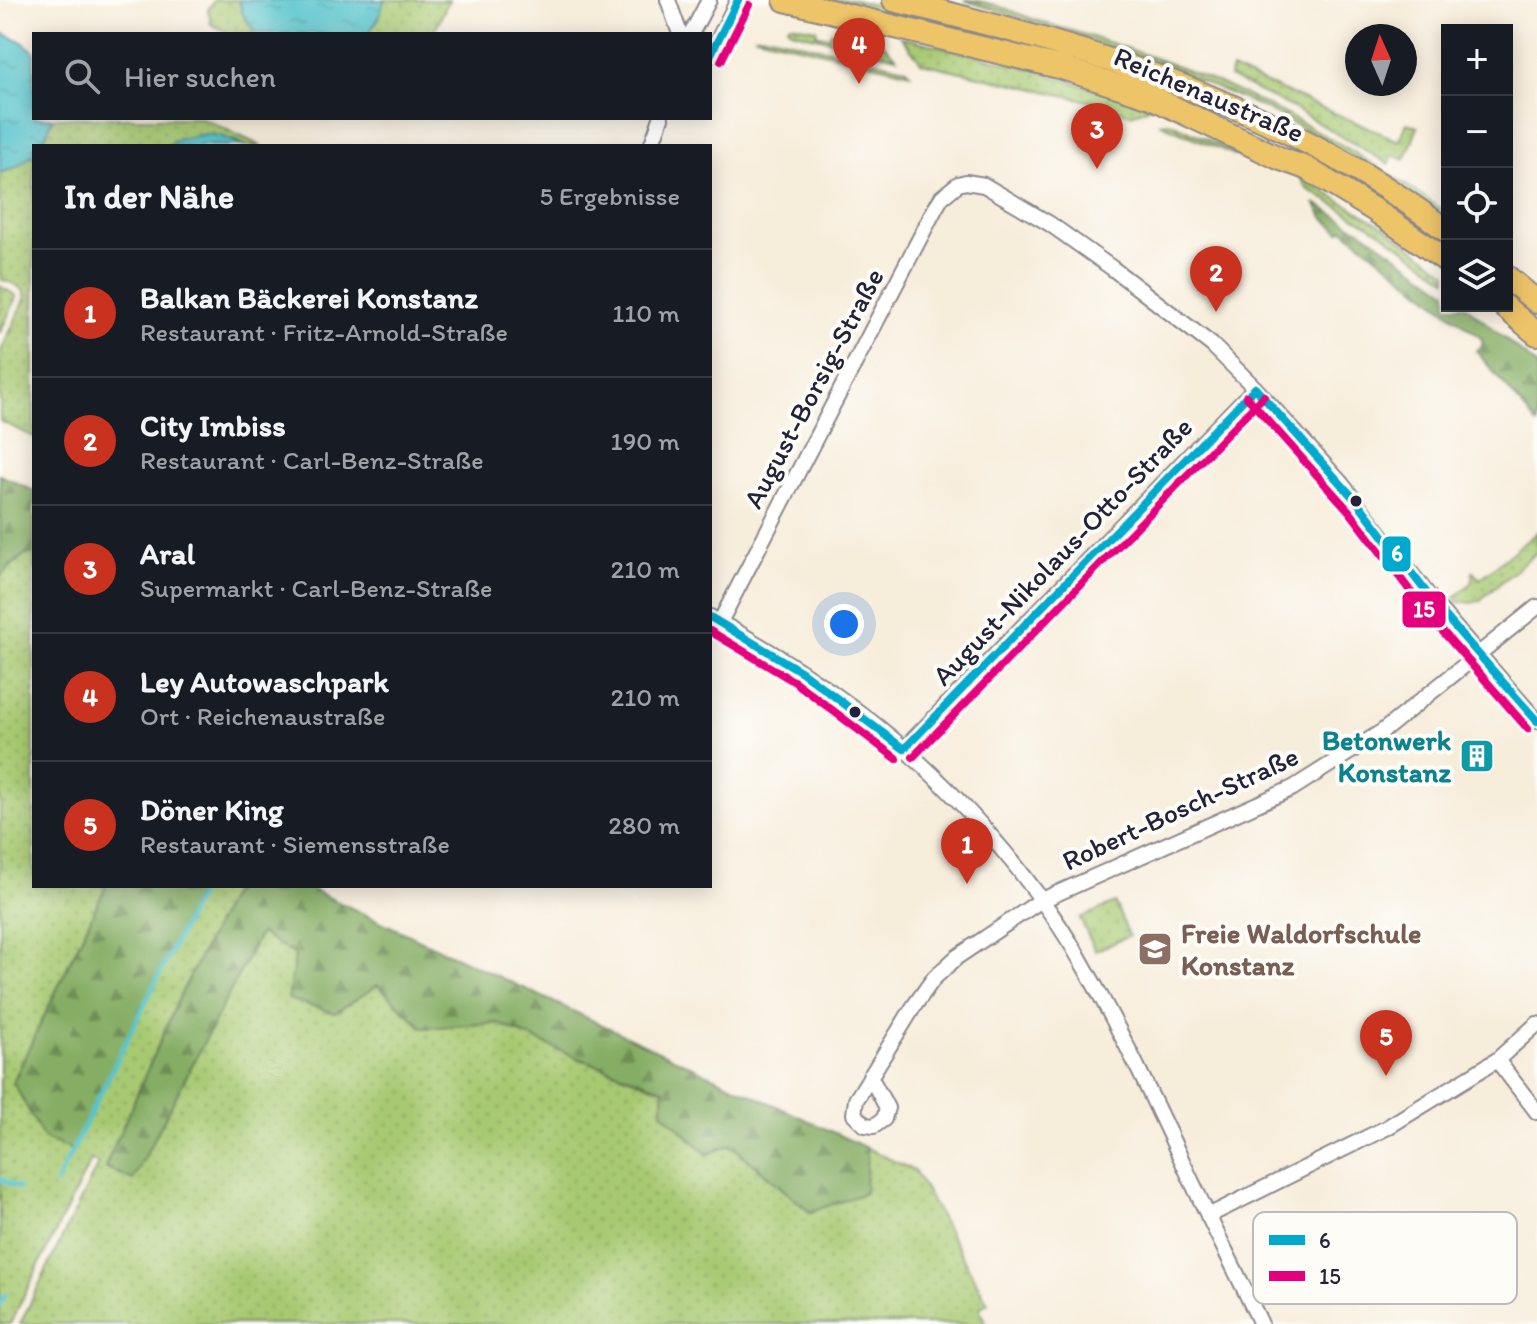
<!DOCTYPE html>
<html lang="de">
<meta charset="utf-8">
<style>
:root{--surface:#171b24;--page:#242831;--text:#f1f3f6;--muted:#9ea1a6;--line:#363941;--accent:#c8321e}
body{margin:0;font-family:Itim,sans-serif;background:var(--page);color:var(--text)}
.controls{position:absolute;right:24px;top:24px;display:grid;overflow:hidden;border-radius:0px;box-shadow:0 4px 20px #0003}
.controls button{width:72px;height:72px;display:grid;place-items:center;padding:0;border:0;border-bottom:2px solid var(--line);background:var(--surface);color:var(--text);font:40px sans-serif}
.compass{position:absolute;left:1345px;top:24px;width:72px;height:72px;border-radius:50%;background:var(--surface);box-shadow:0 4px 20px #0003;rotate:357deg}
.you{position:absolute;left:844px;top:624px;width:28px;height:28px;margin:-20px;border:6px solid #fff;border-radius:50%;background:#1a73e8;box-shadow:0 0 0 12px #1a73e833}
.badge{display:grid;place-items:center;width:52px;height:52px;border-radius:50%;background:var(--accent);color:#fff;font-size:26px;font-weight:700}
.pin{position:absolute;translate:-50% -66px;filter:drop-shadow(0 2px 4px #0008)}
.pin::after{content:'';position:absolute;top:42px;width:28px;height:24px;background:inherit;clip-path:polygon(0 0,100% 0,50% 100%)}
.list{margin:0;padding:0;list-style:none}
h2{display:flex;justify-content:space-between;align-items:center;height:104px;margin:0;padding:0 32px;font-size:34px}
h2 small{font-size:26px;font-weight:400;color:var(--muted)}
.list li{display:grid;grid-template-columns:52px 1fr auto;gap:24px;align-items:center;box-sizing:border-box;height:128px;padding:0 32px;border-top:2px solid var(--line)}
.list b{display:block;font-size:30px;white-space:nowrap}
.list p{margin:0;font-size:26px;white-space:nowrap;color:var(--muted)}
.list em{font-size:26px;font-style:normal;color:var(--muted)}
.icon{flex:none;width:44px;height:44px;fill:none;stroke:currentColor;stroke-width:2;stroke-linecap:round;stroke-linejoin:round}
.map{position:relative;flex:none;width:1537px;height:1324px;overflow:hidden}
.search{position:absolute;background:var(--surface);box-shadow:0 4px 20px #0003;left:32px;top:32px;width:680px;height:88px;display:flex;align-items:center;gap:20px;box-sizing:border-box;padding:0 28px;border-radius:0px;color:var(--muted);font-size:30px}
.panel{position:absolute;background:var(--surface);box-shadow:0 4px 20px #0003;left:32px;top:144px;width:680px;height:744px;border-radius:0px}
.map>svg:first-child{display:block}
.green{fill:url(#green-dots);stroke:#647656;stroke-width:2}
.forest{fill:url(#forest-firs);stroke:#54684f;stroke-width:2}
.water{fill:url(#water-ripples);stroke:#3c7384;stroke-width:2}
.lines{fill:none;stroke-linecap:round;stroke-linejoin:round}
.stream{stroke:#57c4cc;stroke-width:5}
.street-casing{stroke:#8c888b;stroke-width:18}
.primary-casing{stroke:#8c888b;stroke-width:26}
.street{stroke:#fff;stroke-width:14}
.primary{stroke:#eec469;stroke-width:22}
.bus-1-casing{stroke:#fdfcf7;stroke-width:14}
.bus-2-casing{stroke:#fdfcf7;stroke-width:14}
.bus-1{stroke:#00a9ce;stroke-width:8}
.bus-2{stroke:#e5007d;stroke-width:8}
.bus-dot{fill:#22223b;stroke:#fdfcf7;stroke-width:3}
.labels{text-anchor:middle;dominant-baseline:central;stroke-width:8;stroke-linejoin:round;paint-order:stroke}
.street-label{font-size:28px;fill:#22223b;stroke:#fdfcf7}
.culture-label{font-size:28px;font-weight:bold;fill:#0d838f;stroke:#fdfcf7;text-anchor:end}
.education-label{font-size:28px;font-weight:bold;fill:#785e54;stroke:#fdfcf7;text-anchor:start}
.key{fill:#fdfcf7;stroke:#bbbbbf;stroke-width:2}
.key-label{font-size:22px;fill:#22223b}
.line-badge{stroke:#fdfcf7;stroke-width:3}
.badge-label{font-size:22px;text-anchor:middle;font-weight:bold;fill:#fff}
</style>
<div class="map">
<svg width="1537" height="1324" viewBox="0 0 1537 1324">
<defs>
<pattern id="green-dots" width="8" height="8" patternUnits="userSpaceOnUse" patternTransform="scale(2)"><rect width="8" height="8" fill="#a7c971"/><path d="M2 2h.1M6 6h.1" fill="none" stroke="#8fac63" stroke-width="1.8" stroke-linecap="round"/></pattern>
<pattern id="forest-firs" width="22" height="20" patternUnits="userSpaceOnUse" patternTransform="scale(2)"><rect width="22" height="20" fill="#85ad63"/><path d="M5 1l3.5 6h-7zM16 11l3.5 6h-7z" fill="#6c8c53"/></pattern>
<pattern id="water-ripples" width="26" height="14" patternUnits="userSpaceOnUse" patternTransform="scale(2)"><rect width="26" height="14" fill="#57c4cc"/><path d="M2 4q2-2 4 0t4 0M15 11q2-2 4 0t4 0" fill="none" stroke="#4ba8b0"/></pattern>
</defs>
<rect width="100%" height="100%" fill="#fdfcf7"/>
<filter id="ink" filterUnits="userSpaceOnUse"><feTurbulence type="fractalNoise" baseFrequency=".0125" numOctaves="2"/><feDisplacementMap in="SourceGraphic" scale="16" xChannelSelector="R" yChannelSelector="G"/><feConvolveMatrix kernelMatrix="1 2 1 2 8 2 1 2 1" color-interpolation-filters="sRGB"/></filter>
<filter id="wash" filterUnits="userSpaceOnUse"><feTurbulence type="fractalNoise" baseFrequency=".006" numOctaves="4" result="noise"/><feDisplacementMap in="SourceGraphic" scale="32" xChannelSelector="R" yChannelSelector="G"/><feGaussianBlur stdDeviation="1.8" result="paint"/><feColorMatrix in="noise" values="0 0 0 0 0 0 0 0 0 0 0 0 0 0 0 0 0 1.4 0 .05"/><feComposite in="paint" operator="in"/></filter>
<g filter="url(#wash)">
<rect width="100%" height="100%" fill="#f7eddb"/>
<path class="green" d="M214 0H239L243 14 256 34H231L211 24 208 10Z
M384 0H449L433 34H368Z
M827 0H855L1023 42 1195 98 1319 158 1447 242V249L1316 163 1193 103 1142 84Z
M964 0C992 0 1018 15 1045 23 1198 66 1318 121 1447 213V219L1344 151 1262 107 1155 62Z
M790 24 817 29 816 34 829 37 831 32 846 36 857 47 795 32 789 29 788 26Z
M849 31 880 41 896 57 866 49Z
M758 35 771 36 905 68 910 73 756 36Z
M901 37 1021 66 1148 106 1149 108 1131 114 1089 101 922 63Z
M1232 69 1399 141 1407 123 1418 127 1405 160 1393 155 1389 164 1289 106 1229 77Z
M53 118H202L261 146H246L234 140 192 136 166 146H41Z
M1169 122 1271 168 1270 170 1159 123Z
M34 154V437L0 421V353L26 297C24 285 10 283 0 279V173L16 167Z
M1300 177 1383 226 1447 272V279L1379 231 1306 188Z
M0 286 17 296 0 333Z
M1537 532V552L1480 600 1472 603 1457 602 1455 597 1471 583 1473 572 1480 579Z
M25 554H34V886H106L13 1082 73 1149 203 886H235L179 998 105 1168 133 1179 260 933 295 955 335 1013 378 985 423 1028 497 1023 578 1058 664 1090 662 1112 707 1154 731 1145 810 1212 864 1193 867 1148 915 1171 988 1303 979 1308 986 1324H20L98 1164 91 1160 10 1324H0V576Z
M1115 903 1129 936 1095 951 1080 918Z"/>
<path class="forest" d="M1315 203 1365 233 1447 291V306H1466L1537 366V424L1476 351 1482 346V339L1343 229 1340 232 1324 218Z
M0 475 34 491V554H25L0 576Z
M106 886H201L73 1150 44 1139 13 1082Z
M235 886H304L867 1148 865 1193 810 1212 731 1145 707 1154 662 1112 664 1089 578 1058 497 1023 423 1028 378 985 335 1013 288 999 295 955 260 933 133 1180 105 1167 179 998Z"/>
<path class="water" d="M239 0H384L379 18 368 34H256L243 14Z
M0 32 21 41 34 51V118H53L42 145 34 146V154L16 167 0 173Z
M206 134 220 136 246 146H166L179 139Z"/>
<g class="lines">
<path class="stream" d="M0 1179 19 1188
M56 1183 203 886
M0 1305 5 1295"/>
</g>
</g>
<g filter="url(#ink)">
<g class="lines">
<g class="street-casing">
<path id="street" d="M668 0 680 34
M691 34 709 0
M710 56 738 0
M651 146 661 118
M710 617C796 664 881 721 950 792 1003 846 1053 909 1089 975 1124 1037 1154 1101 1184 1165 1209 1219 1236 1271 1261 1324
M720 622 936 207 942 197 958 184 966 182 984 185 1050 224 1112 268 1212 345 1255 388 1341 483 1439 609 1537 721
M904 749 1255 388
M1497 1060 1537 1112
M870 1076 887 1108 884 1119 874 1126 865 1125 854 1114 856 1100 914 1006 934 978 957 957 1040 901 1293 788 1383 731 1537 607
M1208 1216 1386 1128 1497 1060 1537 1024"/>
</g>
<g class="primary-casing">
<path id="primary" d="M785 0 1059 67 1151 97 1281 159 1306 168 1376 211 1447 261
M894 0C1092 48 1283 105 1447 231
M1507 277 1537 302
M1504 306 1537 334"/>
</g>
<use href="#street" class="street"/>
<use href="#primary" class="primary"/>
<g class="bus-1-casing">
<path id="bus-1" d="M710 56 738 0
M1255 388 1359 504 1439 609 1537 721
M710 617 802 672 904 749
M904 749 1255 388"/>
</g>
<g class="bus-2-casing">
<path id="bus-2" d="M721 61 749 5
M1246 396 1350 512 1430 617 1528 729
M710 631 795 682 897 759
M913 757 1264 396"/>
</g>
<use href="#bus-1" class="bus-1"/>
<use href="#bus-2" class="bus-2"/>
</g>
</g>
<defs>
<g id="building-square" transform="scale(1.8)"><rect x="-9" y="-9" width="18" height="18" rx="4" fill="#0f9aa8" stroke="#fdfcf7"/><path d="M-4-6H4V6H1V3H-1V6H-4ZM-2.5-4.3h1.7v1.8h-1.7ZM.8-4.3h1.7v1.8H.8ZM-2.5-1h1.7V.8h-1.7ZM.8-1h1.7V.8H.8Z" fill="#fff"/></g>
<g id="school-square" transform="scale(1.8)"><rect x="-9" y="-9" width="18" height="18" rx="4" fill="#8d6e63" stroke="#fdfcf7"/><path d="M0-5L7-2L0 1L-7-2ZM-4 1L0 2.5L4 1V4Q0 6-4 4Z" fill="#fff"/></g>
</defs>
<g fill-rule="evenodd">
<use href="#building-square" x="1477" y="756"/>
<use href="#school-square" x="1155" y="949"/>
</g>
<g class="bus-dot">
<circle cx="1356" cy="501" r="7"/>
<circle cx="855" cy="712" r="7"/>
</g>
<g class="labels">
<g class="street-label">
<text transform="translate(1209 94) rotate(23)">Reichenaustraße</text>
<text transform="translate(813 388) rotate(-62)">August-Borsig-Straße</text>
<text transform="translate(1062 551) rotate(-46)">August-Nikolaus-Otto-Straße</text>
<text transform="translate(1180 808) rotate(-25)">Robert-Bosch-Straße</text>
</g>
<g class="culture-label">
<text x="1451" y="740">Betonwerk<tspan x="1451" dy="32">Konstanz</tspan></text>
</g>
<g class="education-label">
<text x="1181" y="933">Freie Waldorfschule<tspan x="1181" dy="32">Konstanz</tspan></text>
</g>
</g>
<rect x="1253" y="1212" width="264" height="92" rx="12" class="key"/>
<rect x="1269" y="1235" width="36" height="10" fill="#00a9ce"/>
<rect x="1269" y="1271" width="36" height="10" fill="#e5007d"/>
<g class="key-label">
<text x="1319" y="1248">6</text>
<text x="1319" y="1284">15</text>
</g>
<g class="line-badge">
<rect x="1381" y="535" width="31" height="38" rx="8" fill="#00a9ce"/>
<rect x="1401" y="590" width="46" height="39" rx="8" fill="#e5007d"/>
</g>
<g class="badge-label">
<text x="1397" y="561">6</text>
<text x="1424" y="617">15</text>
</g>
</svg>
<div class="controls">
<button>+</button>
<button>−</button>
<button><svg class="icon" aria-label="locate" viewBox="0 0 24 24"><circle cx="12" cy="12" r="6"/><path d="M12 2v4M12 18v4M2 12h4M18 12h4"/></svg></button>
<button><svg class="icon" aria-label="layers" viewBox="0 0 24 24"><path d="M12 4l9 5-9 5-9-5zM3 14l9 5 9-5"/></svg></button>
</div>
<svg class="compass" viewBox="-18 -18 36 36"><path d="M0-13l5 13h-10z" fill="#e53935"/><path d="M0 13l5-13h-10z" fill="#9ea1a6"/></svg>
<div class="you"></div>
<div class="pin badge" style="left:967px;top:884px">1</div>
<div class="pin badge" style="left:1216px;top:312px">2</div>
<div class="pin badge" style="left:1097px;top:169px">3</div>
<div class="pin badge" style="left:859px;top:84px">4</div>
<div class="pin badge" style="left:1386px;top:1076px">5</div>
<div class="search"><svg class="icon" aria-label="search" viewBox="0 0 24 24"><circle cx="10" cy="10" r="6"/><path d="M15 15l6 6"/></svg>Hier suchen</div>
<section class="panel">
<h2>In der Nähe<small>5 Ergebnisse</small></h2>
<ul class="list">
<li><span class="badge">1</span><div><b>Balkan Bäckerei Konstanz</b><p>Restaurant · Fritz-Arnold-Straße</p></div><em>110 m</em></li>
<li><span class="badge">2</span><div><b>City Imbiss</b><p>Restaurant · Carl-Benz-Straße</p></div><em>190 m</em></li>
<li><span class="badge">3</span><div><b>Aral</b><p>Supermarkt · Carl-Benz-Straße</p></div><em>210 m</em></li>
<li><span class="badge">4</span><div><b>Ley Autowaschpark</b><p>Ort · Reichenaustraße</p></div><em>210 m</em></li>
<li><span class="badge">5</span><div><b>Döner King</b><p>Restaurant · Siemensstraße</p></div><em>280 m</em></li>
</ul>
</section>
</div>
